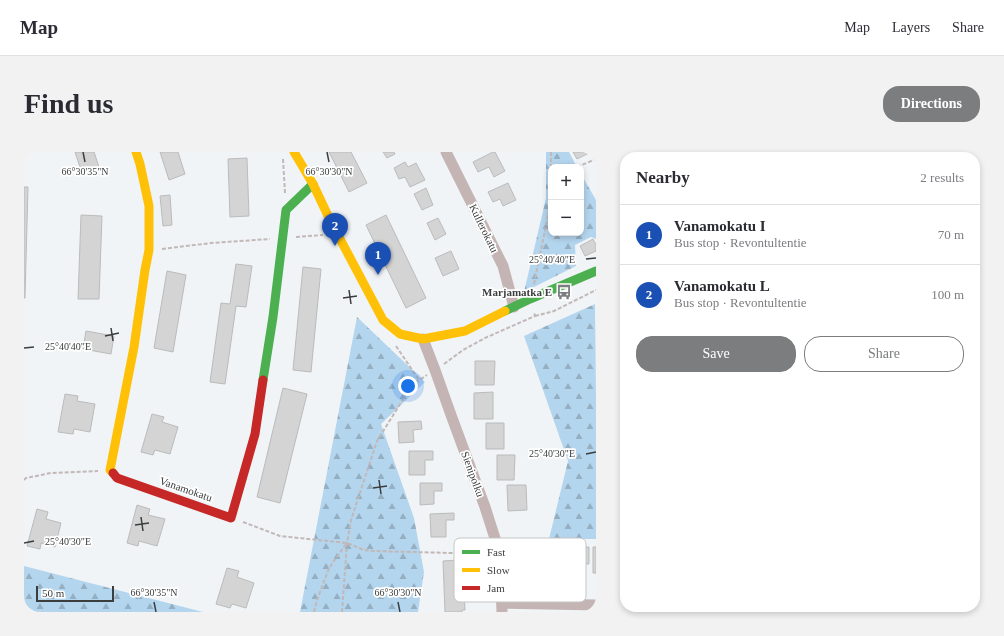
<!DOCTYPE html>
<meta charset="utf-8">
<style>
:root{--surface:#fff;--page:#f2f2f3;--text:#2b2b33;--muted:#7c7c81;--line:#e1e1e2;--accent:#7b7d7e}
body{margin:0;font-family:Georgia,serif;background:var(--page);color:var(--text)}
.controls{position:absolute;right:12px;top:12px;display:grid;overflow:hidden;border-radius:8px;box-shadow:0 2px 6px #0003}
.controls button{width:36px;height:36px;display:grid;place-items:center;padding:0;border:0;border-bottom:1px solid var(--line);background:var(--surface);color:var(--text);font:20px sans-serif}
.scale{position:absolute;left:12px;bottom:10px;width:78px;box-sizing:border-box;padding-left:4px;border:2px solid #3b3d3e;border-top:0;font-size:11px;line-height:14px;white-space:nowrap;color:#3b3d3e;-webkit-text-stroke:3px #fff;paint-order:stroke}
.you{position:absolute;left:384px;top:234px;width:14px;height:14px;margin:-10px;border:3px solid #fff;border-radius:50%;background:#1a73e8;box-shadow:0 0 0 6px #1a73e833}
.badge{display:grid;place-items:center;width:26px;height:26px;border-radius:50%;background:var(--accent);color:#fff;font-size:13px;font-weight:700}
.pin{position:absolute;translate:-50% -33px;filter:drop-shadow(0 1px 2px #0008)}
.pin::after{content:'';position:absolute;top:21px;width:14px;height:12px;background:inherit;clip-path:polygon(0 0,100% 0,50% 100%)}
.list{margin:0;padding:0;list-style:none}
h2{display:flex;justify-content:space-between;align-items:center;height:52px;margin:0;padding:0 16px;font-size:17px}
h2 small{font-size:13px;font-weight:400;color:var(--muted)}
.list li{display:grid;grid-template-columns:26px 1fr auto;gap:12px;align-items:center;box-sizing:border-box;height:60px;padding:0 16px;border-top:1px solid var(--line)}
.list b{display:block;font-size:15px;white-space:nowrap}
.list p{margin:0;font-size:13px;white-space:nowrap;color:var(--muted)}
.list em{font-size:13px;font-style:normal;color:var(--muted)}
.actions{display:flex;gap:8px;padding:12px 16px}
.actions a{flex:1;padding:9px 0;border:1px solid var(--accent);border-radius:16px;text-align:center;font-size:14px;color:var(--accent)}
.actions .main{background:var(--accent);color:#fff}
.map{position:relative;flex:none;width:572px;height:460px;overflow:hidden;border-radius:16px}
header{display:flex;align-items:center;gap:24px;box-sizing:border-box;height:56px;padding:0 20px;background:var(--surface);border-bottom:1px solid var(--line)}
header strong{font-size:19px}
nav{display:flex;gap:22px;margin-inline-start:auto;font-size:14px}
.intro{display:flex;align-items:center;justify-content:space-between;box-sizing:border-box;height:96px;padding:0 24px}
h1{margin:0;font-size:28px}
.button{padding:10px 18px;border-radius:16px;background:var(--accent);color:#fff;font-size:14px;font-weight:700}
main{display:flex;gap:24px;padding:0 24px}
aside{flex:1;background:var(--surface);border-radius:16px;box-shadow:0 2px 6px #0003}
.map>svg:first-child{display:block}
.forest{fill:url(#forest-firs)}
.building{fill:#d3d4d3;stroke:#babbbb}
.lines{fill:none;stroke-linecap:round;stroke-linejoin:round}
.path{stroke:#c1b8b7;stroke-width:2;stroke-dasharray:4 2;stroke-linecap:butt}
.street{stroke:#c4b4b3;stroke-width:11}
.fast{stroke:#4caf50;stroke-width:9}
.slow{stroke:#ffc107;stroke-width:9}
.jam{stroke:#c62828;stroke-width:9}
.ticks{fill:none;stroke:#3b3d3e;stroke-width:1.5}
.labels{text-anchor:middle;dominant-baseline:central;stroke-width:3.5;stroke-linejoin:round;paint-order:stroke}
.street-label{font-size:11px;fill:#3b3d3e;stroke:#fff}
.poi-label{font-size:11px;font-weight:bold;fill:#3b3d3e;stroke:#fff;text-anchor:end}
.key{fill:#fff;stroke:#c4c5c5;stroke-width:1}
.key-label{font-size:11px;fill:#3b3d3e}
.ticks-label{font-size:10px;text-anchor:middle;fill:#3b3d3e;stroke:#fff;stroke-width:3.5;stroke-linejoin:round;paint-order:stroke}
</style>
<header>
<strong>Map</strong>
<nav><a>Map</a><a>Layers</a><a>Share</a></nav>
</header>
<div class="intro"><h1>Find us</h1><a class="button">Directions</a></div>
<main>
<div class="map">
<svg width="572" height="460" viewBox="0 0 572 460">
<defs>
<pattern id="forest-firs" width="22" height="20" patternUnits="userSpaceOnUse"><rect width="22" height="20" fill="#b4d5ee"/><path d="M5 1l3.5 6h-7zM16 11l3.5 6h-7z" fill="#94aec2"/></pattern>
</defs>
<rect width="100%" height="100%" fill="#f1f4f6"/>
<path class="forest" d="M522 0H545L553 15H527V81H557V22L572 48V87L567 85 551 93 552 114 500 140 522 46Z
M571 152 572 244V387H525L544 309 500 184Z
M333 165 401 230 357 272 390 366 400 420 394 460H276Z
M0 414 179 460H0Z"/>
<path class="building" d="M51 0H70L76 18 59 24Z
M136 0H154L161 22 145 28Z
M305 0H327L343 31 325 40Z
M359 0H370L371 2 363 6Z
M469 0H471L481 19 470 25 465 15 454 20 449 10Z
M549 0H565V1L553 7Z
M223 6 225 64 206 65 204 7Z
M381 10 384 15 392 11 401 28 386 35 381 25 375 27 370 16Z
M484 31 492 48 479 54 476 47 469 50 464 40Z
M0 35H4L1 146H0Z
M402 36 409 53 398 58 390 42Z
M146 43 148 73 139 74 136 44Z
M57 63 78 64 75 147H54Z
M362 63 402 146 382 156 342 73Z
M414 66 422 82 411 88 403 71Z
M569 87 572 93V99L561 104 556 94Z
M427 99 435 117 419 124 411 106Z
M212 112 228 114 222 155 212 154 201 232 186 230 197 151 206 152Z
M279 115 297 117 287 220 269 218Z
M143 119 162 123 149 200 130 196Z
M62 179 90 184 87 202 59 197Z
M451 209H471L470 233H451Z
M259 236 283 242 256 351 233 345Z
M469 240V267H450V241Z
M41 242 54 244 53 249 71 252 66 280 50 277 49 282 34 280Z
M128 262 140 265 138 270 154 275 146 302 131 298 129 303 117 300Z
M397 269 398 277 389 278 390 290 375 291 374 270Z
M462 271H480V297H462Z
M385 299H409V308H401V323H385Z
M473 303H491L490 328H473Z
M396 331H418V339H410V352L396 353Z
M483 333H502L503 358 484 359Z
M113 353 126 357 124 363 141 367 133 394 115 389 114 394 103 391Z
M13 357 24 360 22 367 37 371 31 395 17 391 16 397 3 394Z
M430 361V368H422V385H407L406 362Z
M539 395H565V412H539Z
M569 395H572V421H569Z
M435 408 436 417H439L441 458H438V460H421L419 409Z
M203 416 215 419 213 425 230 431 222 456 208 452 206 456 192 452Z"/>
<g class="lines">
<path class="path" d="M527 0V15
M259 7 261 41
M553 15 572 7
M272 85 299 83
M138 97 187 91 246 87
M510 132 527 49
M511 164 530 159 572 138
M372 194 395 228
M420 212 439 198 461 186 511 164 510 160
M0 328 2 326 27 321 74 319
M219 370 256 384 323 391 340 398 350 399 466 402
M290 460 293 448 305 416 322 392
M318 460 323 391 327 368 353 289 388 233 403 223"/>
<path class="street" d="M422 0 479 114 490 155
M399 187 411 218 427 263 461 355 476 402 478 460
M478 451 572 453"/>
<path class="fast" d="M481 159 506 147 572 119
M239 228 249 165 262 58 289 32"/>
<path class="slow" d="M270 0 289 32 306 68 359 168 376 182 399 187 441 179 481 159
M89 321 86 318 110 195 121 118 125 98V54L116 12 112 0"/>
<path class="jam" d="M89 321 93 326 207 366 231 282 239 228"/>
</g>
<path class="ticks" d="M59 0 61 10M303 0 305 10M562 107 572 106M325 138 327 152M319 146 333 144M87 176 89 189M81 184 95 181M0 196 10 195M562 302 572 300M355 328 357 342M349 336 363 334M117 365 119 379M111 373 125 371M0 391 10 389M130 450 132 460M374 450 376 460"/>
<defs>
<g id="bus-bare" transform="scale(1.2)"><path d="M-5-6H5V4H4V6H2V4H-2V6H-4V4H-5ZM-3.5-4V0h7V-4ZM-3.5 1.2v1.5H-2V1.2ZM2 1.2v1.5H3.5V1.2Z" fill="#7b7d7e" stroke="#fff" stroke-width="2.5" paint-order="stroke"/></g>
</defs>
<g fill-rule="evenodd">
<use href="#bus-bare" x="540" y="140"/>
</g>
<g class="labels">
<g class="street-label">
<text transform="translate(460 76) rotate(64)">Kullerokatu</text>
<text transform="translate(449 322) rotate(70)">Sienipolku</text>
<text transform="translate(162 337) rotate(19)">Vanamokatu</text>
</g>
<g class="poi-label">
<text x="528" y="140">Marjamatka E</text>
</g>
</g>
<rect x="430" y="386" width="132" height="64" rx="6" class="key"/>
<rect x="438" y="398" width="18" height="4" fill="#4caf50"/>
<rect x="438" y="416" width="18" height="4" fill="#ffc107"/>
<rect x="438" y="434" width="18" height="4" fill="#c62828"/>
<g class="key-label">
<text x="463" y="404">Fast</text>
<text x="463" y="422">Slow</text>
<text x="463" y="440">Jam</text>
</g>
<g class="ticks-label">
<text x="61" y="23">66°30'35"N</text>
<text x="305" y="23">66°30'30"N</text>
<text x="528" y="111">25°40'40"E</text>
<text x="44" y="198">25°40'40"E</text>
<text x="528" y="305">25°40'30"E</text>
<text x="44" y="393">25°40'30"E</text>
<text x="130" y="444">66°30'35"N</text>
<text x="374" y="444">66°30'30"N</text>
</g>
</svg>
<div class="controls">
<button>+</button>
<button>−</button>
</div>
<div class="scale">50 m</div>
<div class="you"></div>
<div class="pin badge" style="left:354px;top:123px;background:#1a4fb4">1</div>
<div class="pin badge" style="left:311px;top:94px;background:#1a4fb4">2</div>
</div>
<aside>
<h2>Nearby<small>2 results</small></h2>
<ul class="list">
<li><span class="badge" style="background:#1a4fb4">1</span><div><b>Vanamokatu I</b><p>Bus stop · Revontultentie</p></div><em>70 m</em></li>
<li><span class="badge" style="background:#1a4fb4">2</span><div><b>Vanamokatu L</b><p>Bus stop · Revontultentie</p></div><em>100 m</em></li>
</ul>
<div class="actions"><a class="main">Save</a><a>Share</a></div>
</aside>
</main>
